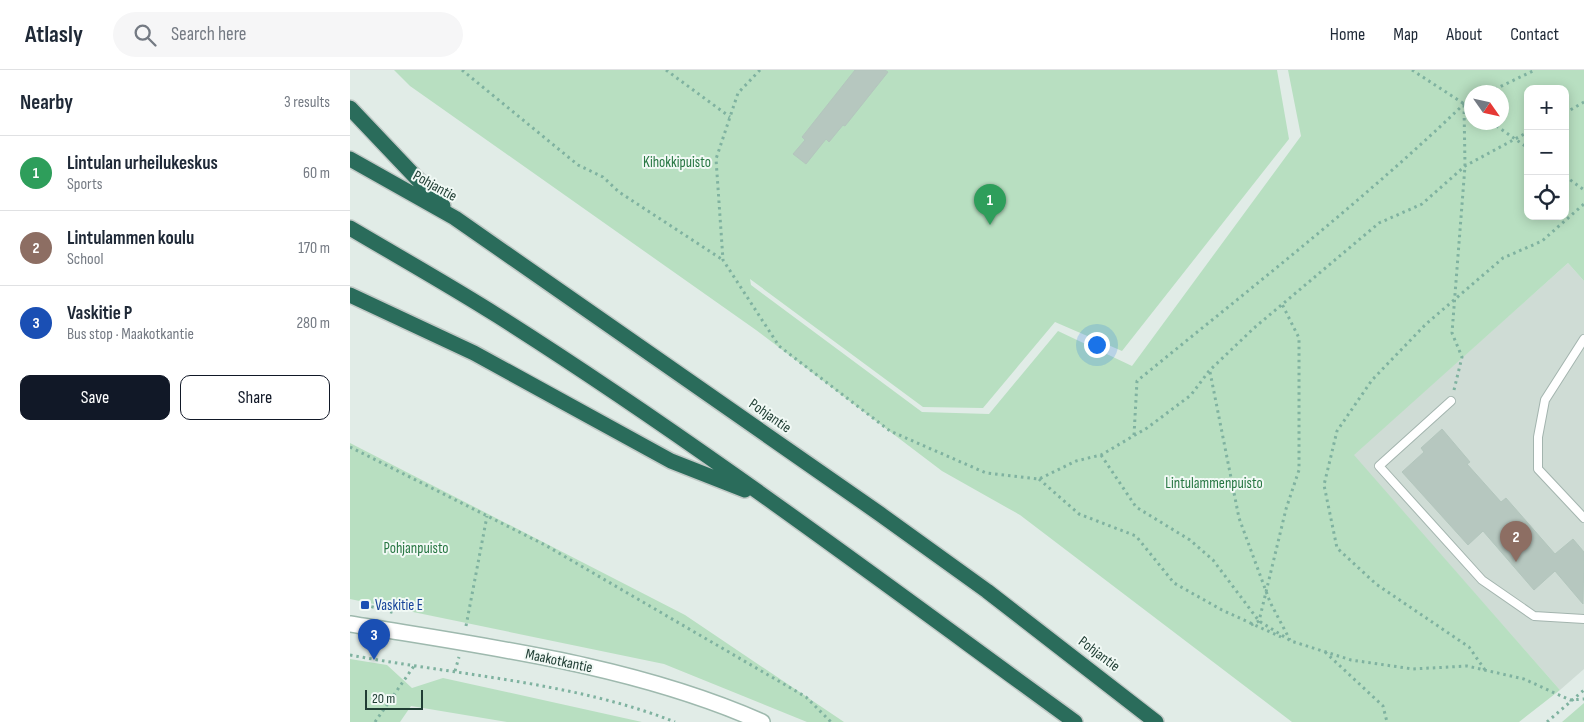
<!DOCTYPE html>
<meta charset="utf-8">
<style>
:root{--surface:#fff;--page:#f6f6f7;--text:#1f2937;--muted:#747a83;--line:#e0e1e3;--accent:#111827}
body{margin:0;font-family:"Sofia Sans Condensed",sans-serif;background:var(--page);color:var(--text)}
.controls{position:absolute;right:15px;top:15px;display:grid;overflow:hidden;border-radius:10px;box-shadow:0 2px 12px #0003}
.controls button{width:45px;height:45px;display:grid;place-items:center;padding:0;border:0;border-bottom:1px solid var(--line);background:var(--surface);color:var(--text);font:25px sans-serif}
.compass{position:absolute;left:1114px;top:15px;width:45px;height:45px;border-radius:50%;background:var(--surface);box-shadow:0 2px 12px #0003;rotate:124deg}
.scale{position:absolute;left:15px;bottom:12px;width:58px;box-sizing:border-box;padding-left:5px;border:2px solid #203e34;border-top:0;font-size:14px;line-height:18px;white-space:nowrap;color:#203e34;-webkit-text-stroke:4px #f1f9f5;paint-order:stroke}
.you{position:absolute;left:746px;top:274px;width:18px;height:18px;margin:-12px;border:4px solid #fff;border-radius:50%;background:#1a73e8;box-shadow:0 0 0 8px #1a73e833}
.badge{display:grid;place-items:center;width:32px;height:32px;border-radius:50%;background:var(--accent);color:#fff;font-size:16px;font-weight:700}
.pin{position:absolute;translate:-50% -41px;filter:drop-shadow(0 1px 2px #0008)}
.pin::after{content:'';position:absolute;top:26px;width:18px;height:15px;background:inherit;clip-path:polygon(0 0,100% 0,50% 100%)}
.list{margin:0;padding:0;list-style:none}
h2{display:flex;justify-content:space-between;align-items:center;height:65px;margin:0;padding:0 20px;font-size:21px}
h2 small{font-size:16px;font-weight:400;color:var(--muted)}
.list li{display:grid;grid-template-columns:32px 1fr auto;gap:15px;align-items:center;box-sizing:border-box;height:75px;padding:0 20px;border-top:1px solid var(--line)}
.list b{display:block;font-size:19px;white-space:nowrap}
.list p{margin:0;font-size:16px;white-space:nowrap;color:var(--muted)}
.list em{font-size:16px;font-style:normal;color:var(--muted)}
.actions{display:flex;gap:10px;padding:15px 20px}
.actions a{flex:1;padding:11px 0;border:1px solid var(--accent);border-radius:10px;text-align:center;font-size:18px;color:var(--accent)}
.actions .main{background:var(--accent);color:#fff}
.icon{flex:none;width:28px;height:28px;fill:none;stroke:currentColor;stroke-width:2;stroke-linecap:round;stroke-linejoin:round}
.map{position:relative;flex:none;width:1234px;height:652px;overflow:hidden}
header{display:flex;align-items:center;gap:30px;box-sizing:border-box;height:70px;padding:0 25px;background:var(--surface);border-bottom:1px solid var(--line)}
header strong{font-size:24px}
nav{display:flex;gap:28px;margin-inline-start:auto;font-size:18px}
.search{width:350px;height:45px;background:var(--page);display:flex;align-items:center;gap:12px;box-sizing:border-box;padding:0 18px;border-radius:28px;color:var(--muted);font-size:19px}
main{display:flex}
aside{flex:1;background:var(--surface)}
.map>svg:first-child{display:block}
.built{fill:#cfdcd5}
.green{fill:#b8dfc1;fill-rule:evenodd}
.building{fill:#b6c7bf;stroke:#b3c6bd}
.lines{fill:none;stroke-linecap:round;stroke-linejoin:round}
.lane-casing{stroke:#a3b4ae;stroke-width:10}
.secondary-casing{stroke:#9eb9ae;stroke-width:18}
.highway-casing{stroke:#c1c9c6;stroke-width:18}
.path{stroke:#7fb2a0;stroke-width:3;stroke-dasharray:2.5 4;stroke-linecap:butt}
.lane{stroke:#fff;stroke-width:8}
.secondary{stroke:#fff;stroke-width:15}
.highway{stroke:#2a6c5b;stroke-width:15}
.transit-dot{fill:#1a4fb4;stroke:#f1f9f5;stroke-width:2}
.labels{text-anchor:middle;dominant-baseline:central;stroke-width:4;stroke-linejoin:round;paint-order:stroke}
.park-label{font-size:15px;fill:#287743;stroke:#f1f9f5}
.street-label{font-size:15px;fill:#203e34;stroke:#f1f9f5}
.transit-label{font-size:15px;fill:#164399;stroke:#f1f9f5;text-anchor:start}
</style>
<header>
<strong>Atlasly</strong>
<div class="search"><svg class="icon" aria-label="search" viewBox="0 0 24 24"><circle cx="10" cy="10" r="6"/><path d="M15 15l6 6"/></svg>Search here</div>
<nav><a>Home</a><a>Map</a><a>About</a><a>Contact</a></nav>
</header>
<main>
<aside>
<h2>Nearby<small>3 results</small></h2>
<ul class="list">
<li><span class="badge" style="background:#2e9e5b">1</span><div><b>Lintulan urheilukeskus</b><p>Sports</p></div><em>60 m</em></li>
<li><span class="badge" style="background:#8d6e63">2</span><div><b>Lintulammen koulu</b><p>School</p></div><em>170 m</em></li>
<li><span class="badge" style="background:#1a4fb4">3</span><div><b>Vaskitie P</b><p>Bus stop · Maakotkantie</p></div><em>280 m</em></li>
</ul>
<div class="actions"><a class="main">Save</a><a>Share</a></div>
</aside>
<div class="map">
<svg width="1234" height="652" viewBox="0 0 1234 652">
<rect width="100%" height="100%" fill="#e1ece7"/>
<path class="built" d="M1218 193 1234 211V599L1210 620 1003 385Z"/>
<path class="green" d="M44 0H927L939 69 772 281 705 252 633 338 573 337 400 209 401 215 572 342 639 344 708 261 782 296 951 66 938 0H1234V211L1218 193 1004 385 1210 620 1169 652H942L670 445 592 401 406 260 60 16ZM1178 19H1215V146H1178ZM1122 22H1152V52H1122Z
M0 373 335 545 494 652H457L314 594 0 529Z
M0 589 37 595 62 618 93 608 292 652H157L61 636 50 652H0Z
M1234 633V652H1212Z"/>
<path class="building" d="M505 0H535L538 2 495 56 493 55 479 72 476 69 456 94 443 84 455 70 452 67Z
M1092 359 1120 392 1117 394 1151 432 1156 428 1205 484 1223 469 1234 482 1233 534 1205 501 1184 520 1133 461 1118 475 1052 402 1074 382 1071 378Z"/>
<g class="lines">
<g class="lane-casing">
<path id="lane" d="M1234 269 1195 330 1188 367V399L1234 448
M1101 331 1029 396 1132 510 1184 546 1234 549"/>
</g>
<g class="secondary-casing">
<path id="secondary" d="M0 554C138 577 283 595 412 652"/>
</g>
<g class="highway-casing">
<path id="highway" d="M0 38 93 136
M0 89 105 148 530 444 637 521 806 652
M0 158C49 187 99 215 148 246 347 372 535 514 725 652
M0 225 124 283 321 391 395 420"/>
</g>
<path class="path" d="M112 0 228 95 253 107 269 122 373 190
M316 0 380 47
M410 0 388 23 366 89 373 190 429 276 540 361 636 403 689 409 726 391 751 385 797 358 841 325 859 301 904 258 1029 153 1072 134 1115 96 1178 62
M1062 0 1122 39
M1139 22 1185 0
M1215 43 1234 32
M1141 52 1178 78
M1215 106 1234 120
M860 302 889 448 920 532 940 570
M1104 320 1112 287 1102 263 1115 96 1114 35
M784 365 787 311C898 220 1011 133 1114 34L1122 31
M0 377 195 475 456 627 481 652
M751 385 786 437 840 470 863 490 909 551 941 571 1001 590 1063 599 1117 596 1174 609 1220 630 1234 629
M689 409 729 444 786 466 824 513 872 540 931 567
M15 535 45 543
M901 555 909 551 936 439 949 400V268L932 234
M116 556 137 446
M975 582 1033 636 1037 652
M0 585C106 605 224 612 325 652
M1135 600 1119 577 1026 514 987 478 974 415 987 361 1022 310 1076 254 1153 188 1192 171 1234 134
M105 601 109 587
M25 652 64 596
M1197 652 1234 620"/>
<use href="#lane" class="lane"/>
<use href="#secondary" class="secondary"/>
<use href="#highway" class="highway"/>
</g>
<rect class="transit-dot" x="10" y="530" width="10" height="10" rx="2.5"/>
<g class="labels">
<g class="park-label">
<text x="327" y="92">Kihokkipuisto</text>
<text x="864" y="413">Lintulammenpuisto</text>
<text x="66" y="478">Pohjanpuisto</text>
</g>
<g class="street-label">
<text transform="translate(85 116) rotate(29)">Pohjantie</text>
<text transform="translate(420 346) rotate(35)">Pohjantie</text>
<text transform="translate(749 584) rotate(37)">Pohjantie</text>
<text transform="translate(209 591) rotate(12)">Maakotkantie</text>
</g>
<g class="transit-label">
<text x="25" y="535">Vaskitie E</text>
</g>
</g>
</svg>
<div class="controls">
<button>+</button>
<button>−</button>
<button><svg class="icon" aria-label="locate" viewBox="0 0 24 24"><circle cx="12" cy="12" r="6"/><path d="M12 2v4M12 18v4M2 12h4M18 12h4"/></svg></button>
</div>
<svg class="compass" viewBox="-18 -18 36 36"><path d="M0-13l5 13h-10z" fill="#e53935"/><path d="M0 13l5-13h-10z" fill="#747a83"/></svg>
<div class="scale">20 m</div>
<div class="you"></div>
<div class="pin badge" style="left:640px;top:155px;background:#2e9e5b">1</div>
<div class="pin badge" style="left:1166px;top:492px;background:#8d6e63">2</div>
<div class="pin badge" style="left:24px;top:590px;background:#1a4fb4">3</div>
</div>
</main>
